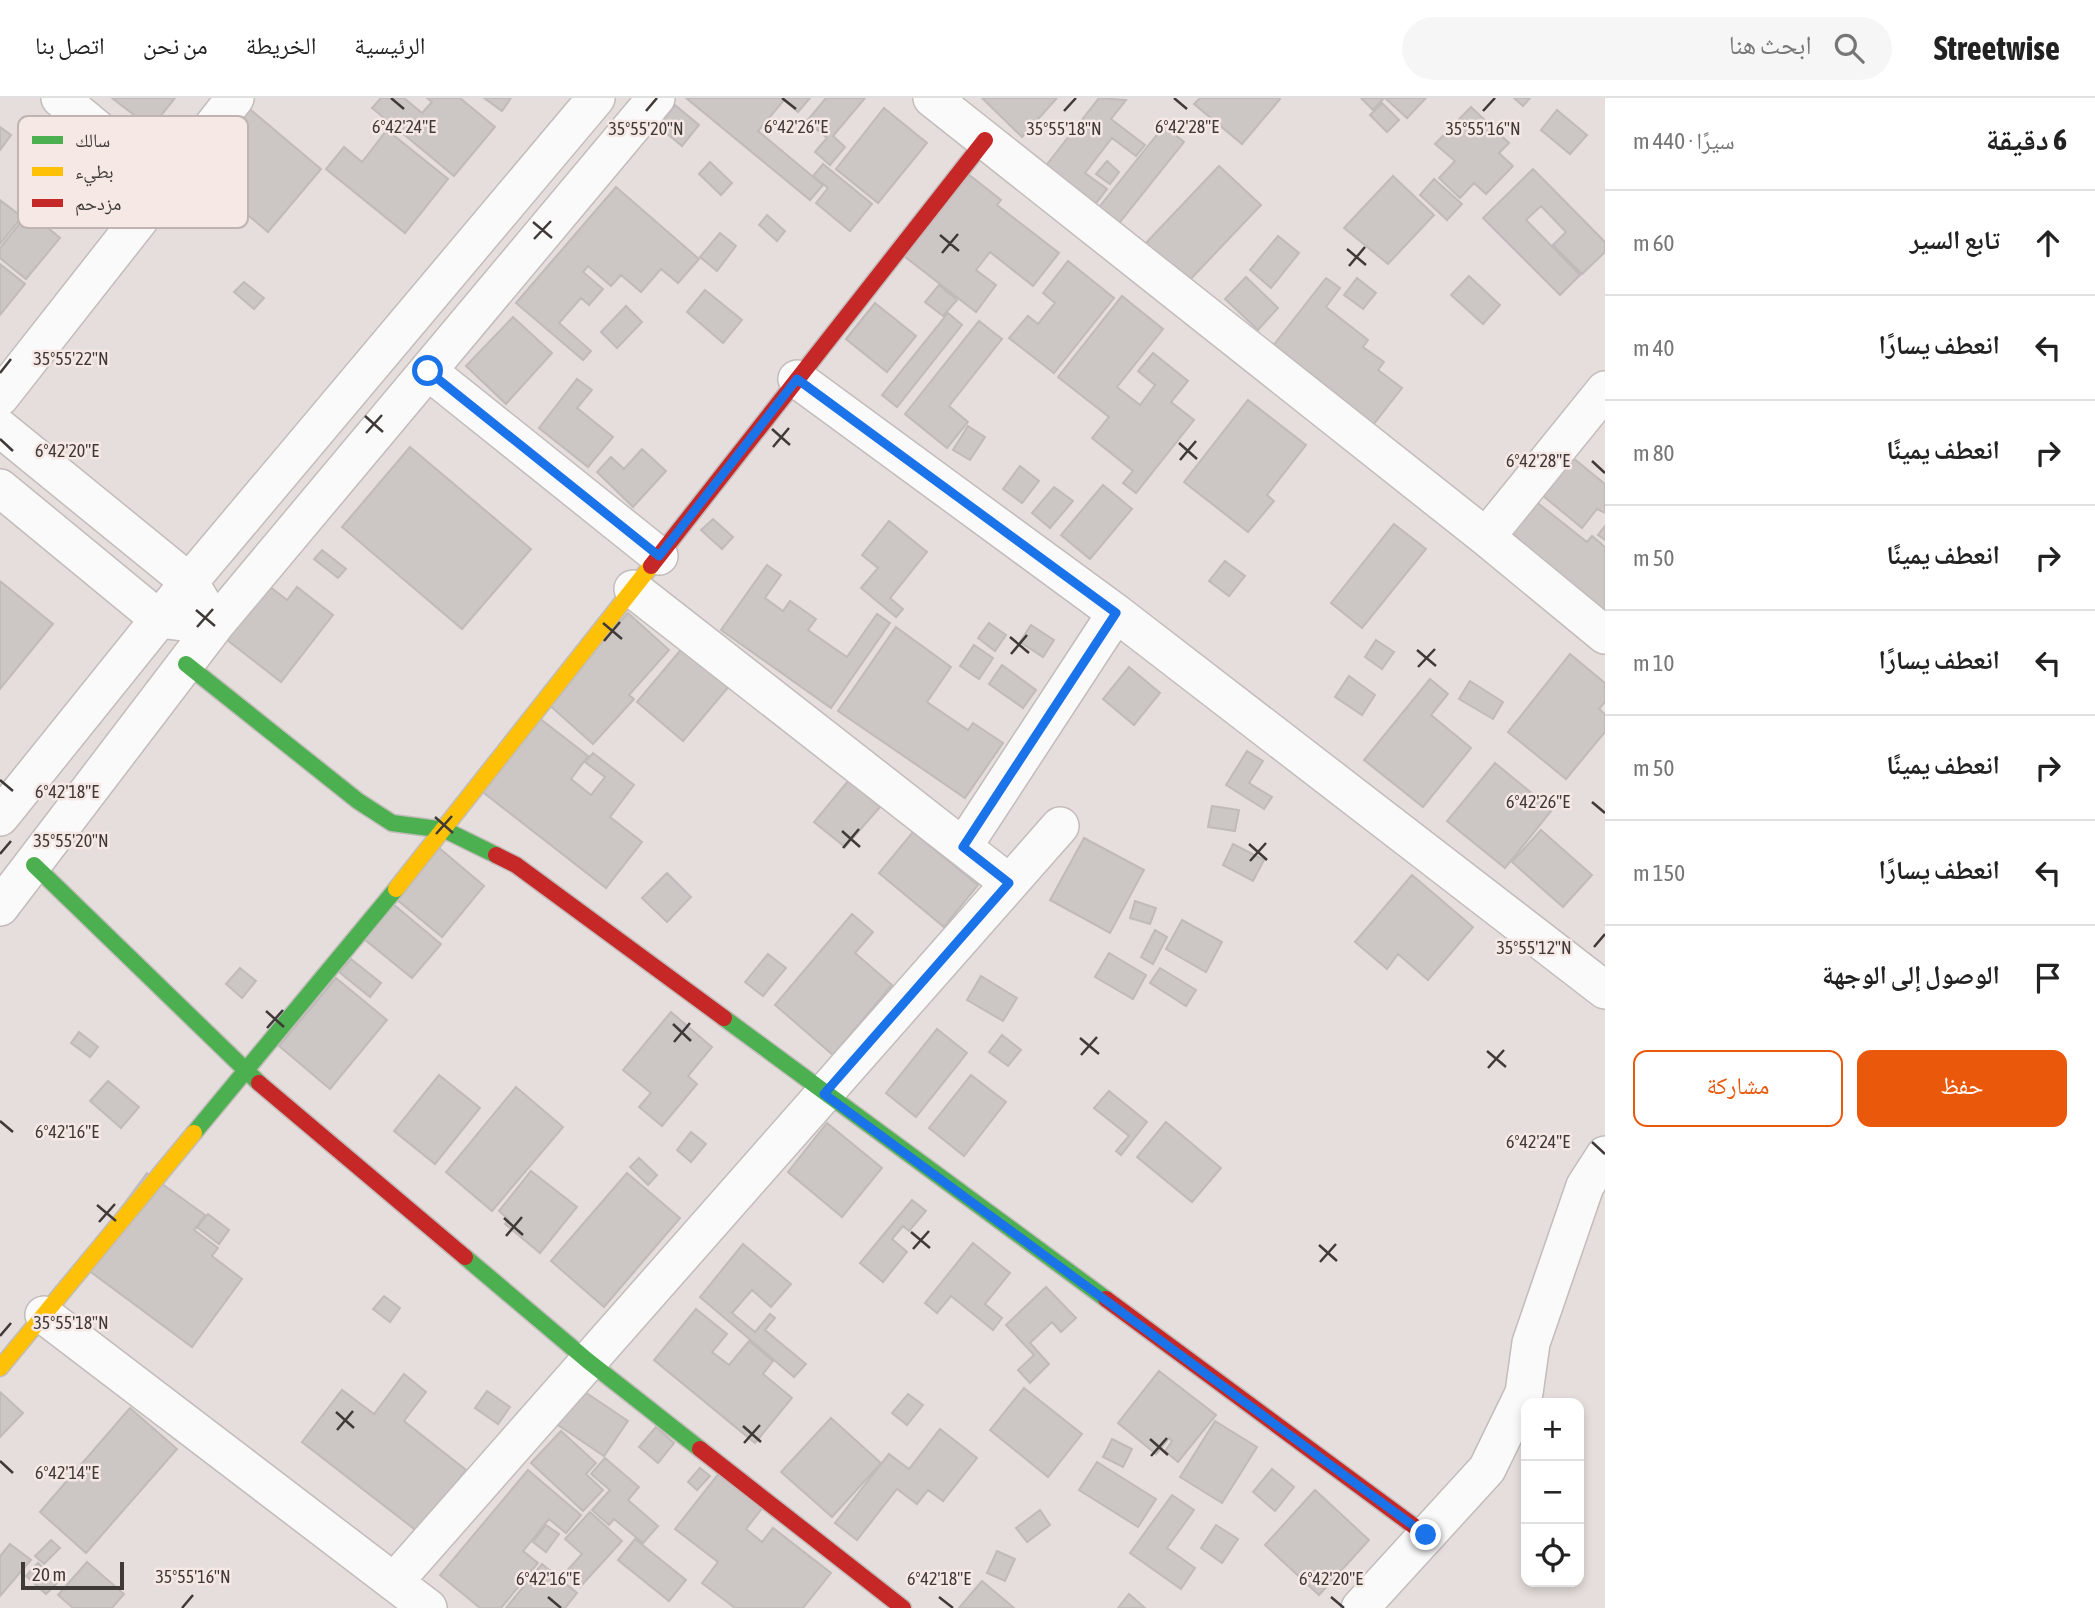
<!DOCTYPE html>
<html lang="ar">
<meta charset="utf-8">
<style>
:root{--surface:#fff;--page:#f6f6f6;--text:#222;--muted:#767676;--line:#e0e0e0;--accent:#ea580c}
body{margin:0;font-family:"Asap Condensed","Noto Naskh Arabic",sans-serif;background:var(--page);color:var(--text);direction:rtl}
.controls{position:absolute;right:21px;bottom:21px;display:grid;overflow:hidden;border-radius:14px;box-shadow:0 4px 10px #0003}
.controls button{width:63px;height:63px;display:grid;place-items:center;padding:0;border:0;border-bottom:2px solid var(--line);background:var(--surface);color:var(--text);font:35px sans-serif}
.scale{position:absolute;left:21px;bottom:18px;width:103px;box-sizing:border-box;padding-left:7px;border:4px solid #3f3938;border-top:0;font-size:19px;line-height:24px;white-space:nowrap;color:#3f3938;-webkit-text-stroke:5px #f6e8e5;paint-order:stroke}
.stop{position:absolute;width:21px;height:21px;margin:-16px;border:5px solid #1a73e8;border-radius:50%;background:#fff}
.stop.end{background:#1a73e8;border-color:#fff;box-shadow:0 2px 7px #0008}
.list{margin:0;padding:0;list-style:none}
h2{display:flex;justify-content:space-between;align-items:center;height:91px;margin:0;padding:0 28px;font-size:30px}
h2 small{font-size:23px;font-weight:400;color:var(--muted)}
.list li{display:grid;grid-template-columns:46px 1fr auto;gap:21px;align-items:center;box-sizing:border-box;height:105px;padding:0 28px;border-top:2px solid var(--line)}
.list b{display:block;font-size:26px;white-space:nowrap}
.list em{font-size:23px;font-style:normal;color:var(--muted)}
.actions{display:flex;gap:14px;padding:21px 28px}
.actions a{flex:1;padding:16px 0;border:2px solid var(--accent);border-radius:14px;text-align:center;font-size:24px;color:var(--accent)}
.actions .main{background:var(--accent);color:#fff}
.icon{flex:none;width:38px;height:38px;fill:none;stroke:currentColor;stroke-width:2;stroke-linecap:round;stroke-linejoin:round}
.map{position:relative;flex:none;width:1605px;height:1510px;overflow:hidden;direction:ltr}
header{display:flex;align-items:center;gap:42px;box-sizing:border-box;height:98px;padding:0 35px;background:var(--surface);border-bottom:2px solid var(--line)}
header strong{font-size:33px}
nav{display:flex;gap:38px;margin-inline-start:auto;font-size:24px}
.search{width:490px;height:63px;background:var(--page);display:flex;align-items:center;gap:18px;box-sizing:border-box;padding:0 24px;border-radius:38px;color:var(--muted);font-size:26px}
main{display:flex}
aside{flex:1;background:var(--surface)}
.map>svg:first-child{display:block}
.building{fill:#ccc6c5;stroke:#c0bab9;stroke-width:2}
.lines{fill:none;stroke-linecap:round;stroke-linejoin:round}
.street-casing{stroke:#c2bcba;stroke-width:40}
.fast-casing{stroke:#c2bcba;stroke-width:19}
.slow-casing{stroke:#c2bcba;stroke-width:19}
.jam-casing{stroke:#c2bcba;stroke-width:19}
.street{stroke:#fbfafa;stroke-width:37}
.fast{stroke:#4caf50;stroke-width:16}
.slow{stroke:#ffc107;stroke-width:16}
.jam{stroke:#c62828;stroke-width:16}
.route{stroke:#1a73e8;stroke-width:9}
.ticks{fill:none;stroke:#3f3938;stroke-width:2.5}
.key{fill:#f6e8e5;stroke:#bfb4b1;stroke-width:2}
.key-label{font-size:19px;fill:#3f3938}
.ticks-label{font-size:18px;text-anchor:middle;fill:#3f3938;stroke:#f6e8e5;stroke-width:5;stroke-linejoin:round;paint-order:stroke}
</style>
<header>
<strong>Streetwise</strong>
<div class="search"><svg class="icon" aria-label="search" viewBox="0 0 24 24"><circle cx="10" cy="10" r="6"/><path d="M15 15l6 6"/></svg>ابحث هنا</div>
<nav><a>الرئيسية</a><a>الخريطة</a><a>من نحن</a><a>اتصل بنا</a></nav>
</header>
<main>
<aside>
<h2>6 دقيقة<small>سيرًا · 440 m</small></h2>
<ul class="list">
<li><svg class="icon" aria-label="ahead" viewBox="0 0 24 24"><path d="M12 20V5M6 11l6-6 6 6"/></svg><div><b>تابع السير</b></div><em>60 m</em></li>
<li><svg class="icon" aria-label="left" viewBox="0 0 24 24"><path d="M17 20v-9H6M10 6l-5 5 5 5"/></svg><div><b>انعطف يسارًا</b></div><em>40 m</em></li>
<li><svg class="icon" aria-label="right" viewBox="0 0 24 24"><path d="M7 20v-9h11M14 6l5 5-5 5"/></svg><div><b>انعطف يمينًا</b></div><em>80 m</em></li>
<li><svg class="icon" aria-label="right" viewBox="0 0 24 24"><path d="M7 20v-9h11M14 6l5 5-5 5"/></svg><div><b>انعطف يمينًا</b></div><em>50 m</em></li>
<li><svg class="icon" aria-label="left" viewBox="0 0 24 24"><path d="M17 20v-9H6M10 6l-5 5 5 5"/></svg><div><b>انعطف يسارًا</b></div><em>10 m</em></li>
<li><svg class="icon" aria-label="right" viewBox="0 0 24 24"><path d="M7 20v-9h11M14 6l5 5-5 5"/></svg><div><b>انعطف يمينًا</b></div><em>50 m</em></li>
<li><svg class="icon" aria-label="left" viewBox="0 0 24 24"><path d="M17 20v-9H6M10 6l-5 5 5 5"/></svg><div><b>انعطف يسارًا</b></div><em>150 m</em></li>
<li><svg class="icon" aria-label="arrive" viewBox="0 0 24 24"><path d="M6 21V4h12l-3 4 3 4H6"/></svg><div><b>الوصول إلى الوجهة</b></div></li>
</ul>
<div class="actions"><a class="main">حفظ</a><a>مشاركة</a></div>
</aside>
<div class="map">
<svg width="1605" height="1510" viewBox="0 0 1605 1510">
<rect width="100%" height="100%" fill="#e5dedc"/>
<path class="building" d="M112 0H175L151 30Z
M381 0H404L422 15 432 4 427 0H460L495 29 454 78 372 10Z
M484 0H511L502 13Z
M686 0H810L798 14 784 2 758 33 823 87 810 102Z
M826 0H865L833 38 845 49 830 67 815 54 827 40 807 23Z
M982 0H1057L1022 39Z
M1099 0 1126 2 1111 21 1145 47 1136 58 1112 40 1085 75 1107 91 1093 109 1044 70Z
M1200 0H1279L1280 1 1242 46 1194 6Z
M1361 0H1384L1373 12Z
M1385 0H1426L1407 20Z
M1514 0H1530L1523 8Z
M239 2 321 71 268 134 186 65Z
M1382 5 1399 22 1387 34 1370 17Z
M675 7 699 27 682 48 658 28Z
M1471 9 1509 45 1499 55 1513 68 1486 96 1474 85 1460 100 1439 80 1455 63 1435 46Z
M884 10 927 45 878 105 836 71Z
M1557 12 1587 37 1570 56 1541 32Z
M1164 28 1184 44 1116 129 1096 113Z
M0 29 11 37 0 52Z
M387 32 448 81 405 135 326 71 344 49 362 64Z
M1107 63 1119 74 1110 86 1096 76Z
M710 64 732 85 721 97 699 76Z
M823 66 872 106 850 133 816 105 828 90 813 78Z
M1219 68 1261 107 1186 186 1144 147Z
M1533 71 1605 144V154L1582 176 1553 147 1566 134 1541 108 1526 122 1580 177 1560 197 1483 120Z
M968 76 1001 102 997 107 1059 155 1033 188 990 154 976 172 996 187 976 214 904 158Z
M1393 78 1434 117 1388 166 1344 130Z
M1434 81 1462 106 1447 122 1420 97Z
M616 89 699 161 678 185 661 171 641 194 621 177 611 188 588 168 583 174 603 191 589 207 581 200 559 225 591 253 583 262 516 205Z
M0 102 22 119 0 146Z
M29 114 60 140 26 181 0 160V150Z
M767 117 785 133 777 143 759 127Z
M720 135 736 148 717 173 700 159Z
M1278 138 1299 155 1271 190 1250 172Z
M1068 163 1114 200 1054 275 1009 240 1028 218 1038 226 1055 205 1043 195Z
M0 166 25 186 0 217Z
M1469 178 1500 207 1483 226 1451 197Z
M1246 179 1278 210 1258 232 1225 201Z
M1326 180 1340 190 1326 209 1368 242 1363 249 1384 264 1378 272 1402 290 1373 327 1272 249Z
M1357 180 1376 195 1363 211 1344 197Z
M244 184 264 200 254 211 234 194Z
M939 187 957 202 943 218 925 204Z
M705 192 742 222 723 245 687 214Z
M1122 198 1163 231 1117 289 1140 307 1155 287 1138 273 1153 255 1188 283 1171 304 1194 322 1136 395 1123 385 1133 373 1092 340 1109 319 1058 279Z
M875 205 916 238 887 274 846 241Z
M626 208 642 224 617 250 601 234Z
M948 215 962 227 897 309 882 297Z
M513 219 552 255 506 306 466 268Z
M979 223 1002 241 949 308 968 324 947 350 905 316Z
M577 281 592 292 577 310 613 339 588 369 539 330Z
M1248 302 1306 347 1267 397 1274 403 1248 434 1184 384Z
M968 328 985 339 970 362 953 352Z
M410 349 531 451 462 531 342 429Z
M642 351 666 373 633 409 597 374 611 359 624 371Z
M1567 355 1605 386V415L1597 411 1582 430 1536 392Z
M1020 368 1039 383 1022 405 1003 391Z
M1103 387 1132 411 1090 461 1061 437Z
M1054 389 1073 403 1050 430 1032 415Z
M1525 395 1587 444 1592 438 1605 449V515L1497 430Z
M713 421 733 439 722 451 701 432Z
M889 423 927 454 890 500 903 511 896 519 861 490 878 470 862 457Z
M1394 426 1426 451 1362 530 1331 505Z
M1605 428V442L1598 437Z
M322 452 346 471 338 480 314 461Z
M1225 463 1245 478 1229 498 1209 483Z
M767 467 781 477 765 500 783 513 790 503 816 521 808 532 847 559 877 516 890 525 831 610 721 532Z
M0 483 53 526 0 591Z
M264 484 287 502 297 489 333 517 281 584 222 538Z
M628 515 669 552 629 597 634 601 593 646 547 605Z
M989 525 1006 537 995 553 978 540Z
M1031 527 1054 542 1043 559 1020 544Z
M896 529 951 569 927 604 968 632 973 625 1003 645 965 700 838 613Z
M1376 542 1394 554 1382 571 1365 559Z
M974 547 993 560 979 581 960 568Z
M684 548 730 587 683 643 637 604Z
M1570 556 1605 585V604L1599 611 1605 616V634L1566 681 1508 634Z
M1002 567 1036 592 1023 610 989 586Z
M1129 569 1160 595 1134 627 1103 601Z
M1349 578 1375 597 1362 617 1335 599Z
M1430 581 1448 596 1431 617 1471 650 1423 709 1364 662Z
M1470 583 1503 604 1493 621 1459 601Z
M538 619 588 658 571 681 591 697 605 679 585 664 593 655 634 687 610 719 642 744 606 790 480 692Z
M1247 653 1263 663 1249 685 1272 699 1264 711 1226 687Z
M1495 665 1552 712 1505 770 1447 723Z
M849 682 880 709 845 749 814 724Z
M1212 708 1239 712 1235 733 1208 729Z
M1541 732 1592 777 1563 809 1512 764Z
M913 734 978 787 944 829 879 775Z
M1084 740 1144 772 1110 835 1050 802Z
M1233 746 1264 762 1253 783 1223 767Z
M438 749 484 788 442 839 395 800Z
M667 775 691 799 667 824 642 800Z
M1412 777 1473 829 1428 882 1398 856 1387 871 1355 844Z
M1135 803 1156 810 1150 826 1130 820Z
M393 806 441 846 412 880 364 841Z
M852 816 873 834 855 855 892 887 833 957 775 907Z
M1182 822 1222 844 1206 874 1166 851Z
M1155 832 1167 839 1153 866 1141 859Z
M1109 855 1146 877 1133 901 1095 879Z
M768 856 786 870 763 898 745 884Z
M351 861 381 885 370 899 339 874Z
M240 870 256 883 242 900 226 886Z
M1160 870 1196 892 1186 908 1150 885Z
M981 878 1017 900 1003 923 967 902Z
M336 880 387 922 330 991 279 948Z
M671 914 712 949 688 978 697 986 662 1028 639 1009 651 995 623 972Z
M937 931 967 955 916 1019 886 995Z
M79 934 98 949 90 959 71 945Z
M1002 937 1021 952 1008 968 989 954Z
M439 977 480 1010 435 1066 394 1033Z
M971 977 1006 1004 964 1058 929 1030Z
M108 983 139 1009 121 1030 90 1003Z
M516 989 563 1029 492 1113 446 1074Z
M1109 993 1147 1024 1121 1057 1116 1053 1129 1038 1094 1010Z
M1166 1024 1221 1070 1192 1104 1137 1059Z
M827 1025 882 1070 842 1119 788 1074Z
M691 1034 706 1046 691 1064 677 1052Z
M639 1060 657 1077 648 1087 630 1069Z
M531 1073 577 1109 540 1155 505 1126 509 1122 499 1113Z
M147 1075 205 1117 194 1132 218 1150 212 1158 242 1181 192 1249 80 1166Z
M627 1075 680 1120 604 1209 551 1163Z
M912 1102 926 1113 909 1133 903 1128 892 1141 907 1154 883 1184 860 1165Z
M208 1116 229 1132 219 1146 197 1129Z
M973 1145 1010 1175 985 1206 1002 1220 993 1232 951 1198 937 1215 925 1205Z
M743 1146 791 1186 771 1209 752 1192 732 1215 755 1234 770 1216 775 1220 765 1232 806 1266 794 1279 700 1199Z
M1046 1189 1076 1220 1061 1234 1052 1224 1030 1245 1049 1266 1030 1285 1018 1272 1034 1257 1006 1227Z
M384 1198 400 1210 390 1224 373 1211Z
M696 1211 727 1236 712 1254 729 1267 749 1243 773 1263 763 1276 792 1300 755 1345 654 1262Z
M1159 1273 1216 1317 1178 1364 1165 1353 1172 1343 1169 1340 1156 1356 1118 1325Z
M404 1276 426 1294 404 1323 466 1372 418 1434 302 1344 342 1292 374 1316Z
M1024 1290 1082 1336 1048 1379 990 1332Z
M582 1292 628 1323 604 1358 558 1327Z
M487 1293 510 1309 498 1326 475 1310Z
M0 1294 23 1315 0 1339Z
M908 1296 923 1307 907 1327 892 1315Z
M130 1310 177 1351 86 1455 40 1414Z
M831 1320 881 1365 832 1419 781 1374Z
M1215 1323 1257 1349 1222 1405 1180 1379Z
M656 1329 674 1345 658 1365 639 1349Z
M940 1331 977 1360 943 1403 928 1392 917 1406 897 1391 857 1442 835 1425 889 1356 909 1371Z
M561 1333 596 1365 586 1376 603 1392 583 1413 531 1365Z
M1112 1341 1132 1351 1123 1369 1103 1359Z
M605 1360 639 1389 628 1402 658 1428 643 1445 614 1421 609 1427 592 1412 610 1392 591 1376Z
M1097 1364 1156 1401 1138 1429 1079 1392Z
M700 1370 710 1378 697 1392 688 1384Z
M1272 1371 1294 1389 1275 1413 1253 1394Z
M528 1372 581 1417 566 1435 549 1421 523 1453 538 1465 501 1510H480L440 1477Z
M720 1374 764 1408 746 1431 762 1444 773 1430 831 1475 803 1510H735L702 1485 718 1464 675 1431Z
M1315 1392 1369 1442 1319 1497 1265 1447Z
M1172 1397 1194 1412 1167 1450 1195 1470 1181 1491 1130 1455Z
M1040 1412 1050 1427 1027 1444 1016 1430Z
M590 1414 622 1443 580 1489 565 1475 582 1456 565 1441Z
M546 1427 559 1436 546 1454 533 1444Z
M1216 1427 1238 1441 1222 1465 1201 1450Z
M635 1441 686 1482 669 1503 618 1462Z
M51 1442 60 1450 44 1466 35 1458Z
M10 1446 31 1462 0 1498V1458Z
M997 1453 1015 1461 1005 1483 987 1475Z
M87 1464 124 1496 112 1510H73L58 1497Z
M38 1465 58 1484 46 1496 26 1478Z
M542 1466 577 1495 565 1510H506Z
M982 1483 1014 1510H959Z
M1129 1496 1145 1510H1118Z"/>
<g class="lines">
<g class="street-casing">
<path id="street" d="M60 0 164 87
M932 0 1486 439 1605 292
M428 273 659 458
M797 281 1116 515 1605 892
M0 299 235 0
M0 330 189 484 202 505
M0 390 159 521 183 524
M1486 439 1605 537
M633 491 1009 785
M0 719 189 484 596 0
M963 749 1116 515
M0 809 215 527 656 0
M44 1217 428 1510
M394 1484 1060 728
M1360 1510 1487 1371 1524 1295 1531 1245 1585 1088 1605 1057"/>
</g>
<g class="fast-casing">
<path id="fast" d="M186 566 358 703 392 725 445 732 496 757
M34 767 259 985
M724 920 1106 1201
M194 1035 396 791
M465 1159 588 1263 700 1351"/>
</g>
<g class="slow-casing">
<path id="slow" d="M396 791 651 468
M0 1270 194 1035"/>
</g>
<g class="jam-casing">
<path id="jam" d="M651 468 985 42
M496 757 516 767 724 920
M259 985 465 1159
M1106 1201 1426 1437
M700 1351 903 1510"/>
</g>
<use href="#street" class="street"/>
<use href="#fast" class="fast"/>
<use href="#slow" class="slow"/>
<use href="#jam" class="jam"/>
</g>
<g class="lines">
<path class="route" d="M428 273 659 458 797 281 1116 515 963 749 1009 785 824 996 1426 1437"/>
</g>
<path class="ticks" d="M391 0 404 11M782 0 796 11M1174 0 1187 11M646 13 657 0M1064 13 1076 0M1483 13 1495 0M533 124 552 140M940 137 959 153M534 141 551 123M1347 151 1366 167M942 155 958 136M1349 168 1365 149M0 275 11 261M365 318 383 334M772 331 790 347M366 335 382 317M0 341 13 353M1179 345 1197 361M773 349 789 330M1180 362 1196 343M1592 363 1605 375M196 512 215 528M603 525 622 541M197 529 213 511M1010 539 1029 555M604 543 620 524M1417 552 1436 568M1011 556 1027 537M1418 569 1435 551M0 682 13 693M1592 704 1605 715M435 719 453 735M842 733 860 749M436 736 452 718M1249 746 1267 762M843 750 859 731M0 756 11 743M1250 763 1266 745M1594 849 1605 836M266 913 284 929M673 926 691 943M267 930 283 912M1080 940 1099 956M674 944 690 925M1487 953 1506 969M1081 957 1097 939M1488 970 1504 952M0 1023 13 1034M1592 1044 1605 1056M97 1107 116 1123M504 1120 523 1137M99 1124 115 1106M911 1134 930 1150M506 1138 522 1119M1319 1147 1337 1163M913 1151 929 1133M1320 1164 1336 1146M0 1238 11 1225M336 1314 354 1330M743 1328 761 1344M337 1332 353 1313M1150 1341 1168 1357M744 1345 760 1327M1151 1358 1167 1340M0 1363 13 1375M548 1499 561 1510M939 1499 953 1510M1331 1499 1344 1510M182 1510 193 1497"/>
<rect x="18" y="18" width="230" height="112" rx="10" class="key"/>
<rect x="32" y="38" width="31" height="8" fill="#4caf50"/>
<rect x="32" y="69" width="31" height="9" fill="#ffc107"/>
<rect x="32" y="101" width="31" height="8" fill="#c62828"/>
<g class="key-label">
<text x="75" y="49">سالك</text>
<text x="75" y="80">بطيء</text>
<text x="75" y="112">مزدحم</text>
</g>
<g class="ticks-label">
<text x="796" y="35">6°42'26"E</text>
<text x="404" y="35">6°42'24"E</text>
<text x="1187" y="35">6°42'28"E</text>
<text x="646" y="37">35°55'20"N</text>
<text x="1064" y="37">35°55'18"N</text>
<text x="1483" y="37">35°55'16"N</text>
<text x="71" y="267">35°55'22"N</text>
<text x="67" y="359">6°42'20"E</text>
<text x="1538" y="369">6°42'28"E</text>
<text x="67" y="700">6°42'18"E</text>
<text x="1538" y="710">6°42'26"E</text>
<text x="71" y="749">35°55'20"N</text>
<text x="1534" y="856">35°55'12"N</text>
<text x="67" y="1040">6°42'16"E</text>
<text x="1538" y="1050">6°42'24"E</text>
<text x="71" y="1231">35°55'18"N</text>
<text x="67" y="1381">6°42'14"E</text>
<text x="193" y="1485">35°55'16"N</text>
<text x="548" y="1487">6°42'16"E</text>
<text x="939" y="1487">6°42'18"E</text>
<text x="1331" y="1487">6°42'20"E</text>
</g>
</svg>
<div class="controls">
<button>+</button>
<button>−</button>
<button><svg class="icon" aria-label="locate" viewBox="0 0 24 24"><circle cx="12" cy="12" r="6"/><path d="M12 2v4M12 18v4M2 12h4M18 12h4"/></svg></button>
</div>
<div class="scale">20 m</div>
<div class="stop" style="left:428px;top:273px"></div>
<div class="stop end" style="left:1426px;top:1437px"></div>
</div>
</main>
